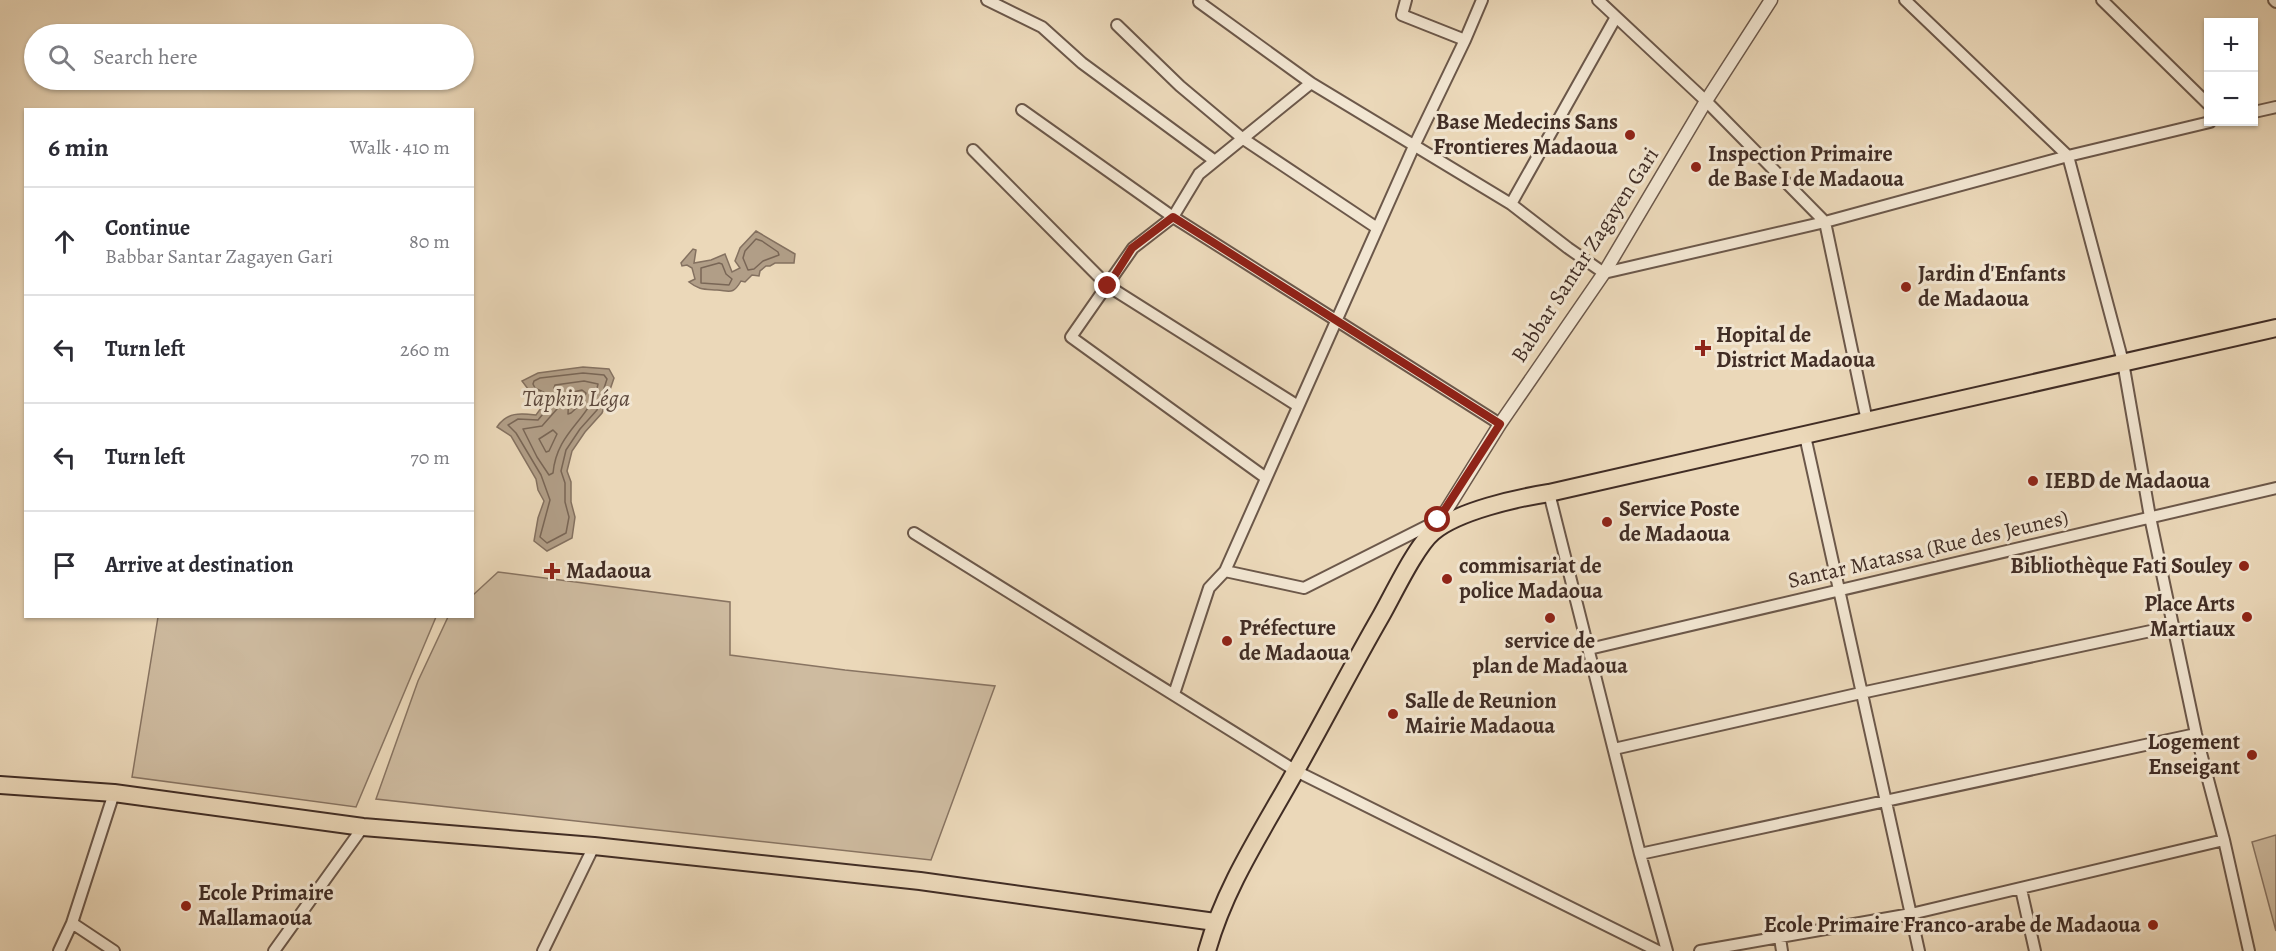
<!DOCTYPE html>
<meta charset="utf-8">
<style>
:root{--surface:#fff;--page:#f2f2f3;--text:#2b2b33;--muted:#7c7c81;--line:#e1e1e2}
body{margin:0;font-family:Alegreya,serif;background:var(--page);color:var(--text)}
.controls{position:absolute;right:18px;top:18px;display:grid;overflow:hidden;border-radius:0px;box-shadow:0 2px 4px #0004}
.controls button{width:54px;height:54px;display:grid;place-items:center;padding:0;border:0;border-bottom:2px solid var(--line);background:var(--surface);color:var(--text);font:30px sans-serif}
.stop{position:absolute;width:18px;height:18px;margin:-14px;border:4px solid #8f2418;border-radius:50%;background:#fff}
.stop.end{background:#8f2418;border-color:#fff;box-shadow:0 2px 6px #0008}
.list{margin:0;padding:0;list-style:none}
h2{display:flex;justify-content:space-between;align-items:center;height:78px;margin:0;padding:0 24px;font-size:26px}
h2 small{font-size:20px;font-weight:400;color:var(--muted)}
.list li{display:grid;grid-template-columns:39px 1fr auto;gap:18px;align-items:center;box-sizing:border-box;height:108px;padding:0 24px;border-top:2px solid var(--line)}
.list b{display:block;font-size:22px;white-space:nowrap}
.list p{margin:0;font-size:20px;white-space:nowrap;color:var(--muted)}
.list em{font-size:20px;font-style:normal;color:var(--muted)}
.icon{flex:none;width:33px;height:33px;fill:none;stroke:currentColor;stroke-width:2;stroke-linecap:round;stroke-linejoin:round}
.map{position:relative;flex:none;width:2276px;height:951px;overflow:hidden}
.search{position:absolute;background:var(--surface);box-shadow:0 2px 4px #0004;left:24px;top:24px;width:450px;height:66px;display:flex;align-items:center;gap:15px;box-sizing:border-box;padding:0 21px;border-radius:33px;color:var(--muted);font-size:22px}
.panel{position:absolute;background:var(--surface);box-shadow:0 2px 4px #0004;left:24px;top:108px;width:450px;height:510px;border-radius:0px}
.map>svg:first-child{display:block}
.green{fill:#cebba0;stroke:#887462;stroke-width:1.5}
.water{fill:#b19e87;stroke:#847160;stroke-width:1.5}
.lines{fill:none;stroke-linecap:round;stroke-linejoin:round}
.shore{stroke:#796656;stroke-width:1.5}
.minor-casing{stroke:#6c584a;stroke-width:14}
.tertiary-casing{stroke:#6c584a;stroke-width:15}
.primary-casing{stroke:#412d25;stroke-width:20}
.trunk-casing{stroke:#412d25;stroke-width:20}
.minor{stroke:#f2e6d2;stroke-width:10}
.tertiary{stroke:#f2e6d2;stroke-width:12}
.primary{stroke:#ebd8b9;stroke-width:16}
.trunk{stroke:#ebd8b9;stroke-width:16}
.route{stroke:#8f2418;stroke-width:8}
.poi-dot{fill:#8f2418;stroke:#f2e6d2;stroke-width:2}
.labels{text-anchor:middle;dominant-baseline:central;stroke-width:6;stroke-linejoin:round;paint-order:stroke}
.poi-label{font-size:22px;font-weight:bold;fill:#412d25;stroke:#f2e6d2;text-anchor:start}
.street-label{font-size:22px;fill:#412d25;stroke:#f2e6d2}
.water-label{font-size:24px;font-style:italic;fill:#5d493e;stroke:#f2e6d2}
</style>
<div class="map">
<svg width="2276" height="951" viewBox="0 0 2276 951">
<rect width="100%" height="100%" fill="#ebd8b9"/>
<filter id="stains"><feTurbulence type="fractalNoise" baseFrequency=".00333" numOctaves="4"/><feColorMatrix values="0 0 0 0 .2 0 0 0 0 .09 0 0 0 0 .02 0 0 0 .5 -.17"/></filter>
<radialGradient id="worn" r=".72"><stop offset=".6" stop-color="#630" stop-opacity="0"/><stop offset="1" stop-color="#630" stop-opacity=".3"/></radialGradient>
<path class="green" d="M498 572 730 602V655L845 670 995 686 931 860 376 799 418 681 448 617 472 616 473 595Z
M158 617 435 616 436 617 356 807 132 777Z
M2276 835V931L2252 842Z"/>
<path class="water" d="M756 231 795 254 794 263H775L770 266H766L760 271 759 276 752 275 745 282 741 281C733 295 730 291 717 290 704 289 699 290 689 282L695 279 692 268 687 265 682 266 681 263 693 249 696 250 694 263 711 260 725 254 732 272 740 268 735 261 740 248Z
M583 367 609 369 614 378 602 413 585 432 572 451 567 471 571 482V502L575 517 572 538 547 551 534 541 538 518 544 501 538 490 536 479 511 436 497 427C507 412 520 413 536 415L547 400 531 393 522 381 538 373Z"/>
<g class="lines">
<path class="shore" d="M756 239 762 241 778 252 779 255 763 261 754 269 748 270 743 258 745 251Z
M719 263 722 264 726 274 732 279 729 285 701 283V268Z
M583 373 604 375 607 379 597 410 580 429 566 450 561 471 565 483V502L569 517 566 533 547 543 540 537 550 500 541 475 516 433 508 425 518 419 538 420 551 404V396L535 388 533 384 534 381 540 378Z
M584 381 598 384C591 420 557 430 553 473L549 475 537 457 523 429 542 426 557 409 560 399 554 388 555 385Z
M582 390 586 393 583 402 571 413 568 414 569 393Z
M553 430 557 434 549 451 546 452 539 439Z"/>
<g class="minor-casing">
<path id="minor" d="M987 0 1042 27 1082 63 1215 161
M1406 0 1402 15 1465 40
M1598 0 1706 101 1825 222 1867 421
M1905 0 2068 156 2123 362 2150 517 2196 734 2224 840 2249 951
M2102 0 2208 104
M2274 0 2276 2
M1199 2 1311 83 1511 204 1568 248 1604 273 1825 222 2068 156 2210 122
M1117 25 1180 86 1242 138 1377 228
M1022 110 1173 217 1500 424
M2254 112 2276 107
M973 150 1108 286 1298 406
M1511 204 1616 17
M1805 436 1919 951
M1266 478 1071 337 1133 248 1173 217 1199 174 1311 83
M1549 493 1640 854 1667 951
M914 533 1296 771 1658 951
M1225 571 1304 588 1439 520
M1589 649 2276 488
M1174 694 1209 588 1225 571 1414 146 1465 40 1482 0
M1614 749 1861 693 2174 626
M1640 854 2196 734
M2021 889 2035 951
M72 923 114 951
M1780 938 1782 951
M59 951 72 923 114 793
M274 951 363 827
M543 951 594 846
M1700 951 1911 914 2224 840"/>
</g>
<g class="tertiary-casing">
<path id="tertiary" d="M1434 530 1500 424 1604 273 1706 101 1771 0"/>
</g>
<g class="primary-casing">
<path id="primary" d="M0 785 114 793 363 827 594 846 920 881 1215 922"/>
</g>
<g class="trunk-casing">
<path id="trunk" d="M1207 951C1225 886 1263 830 1295 772 1324 721 1351 668 1381 616 1393 595 1416 546 1433 532 1458 511 1517 498 1549 493L2276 328"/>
</g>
<use href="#minor" class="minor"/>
<use href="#tertiary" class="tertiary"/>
<use href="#primary" class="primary"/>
<use href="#trunk" class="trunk"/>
</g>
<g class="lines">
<path class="route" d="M1108 286 1132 248 1173 217 1500 424 1438 520"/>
</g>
<g class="poi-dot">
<circle cx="1630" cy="135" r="6"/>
<circle cx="1696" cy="167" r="6"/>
<circle cx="1906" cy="287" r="6"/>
<path d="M1700 339h6v6h6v6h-6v6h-6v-6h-6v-6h6z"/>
<circle cx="2033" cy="481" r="6"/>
<circle cx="1607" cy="522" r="6"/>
<circle cx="2244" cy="566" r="6"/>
<path d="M549 562h6v6h6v6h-6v6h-6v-6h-6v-6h6z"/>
<circle cx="1447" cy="579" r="6"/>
<circle cx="2247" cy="617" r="6"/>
<circle cx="1550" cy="618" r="6"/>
<circle cx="1227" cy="641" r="6"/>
<circle cx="1393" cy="714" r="6"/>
<circle cx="2252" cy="755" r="6"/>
<circle cx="186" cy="906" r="6"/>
<circle cx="2153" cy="925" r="6"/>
</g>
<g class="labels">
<g class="poi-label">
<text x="1618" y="122" text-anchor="end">Base Medecins Sans<tspan x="1618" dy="25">Frontieres Madaoua</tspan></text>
<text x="1708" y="154">Inspection Primaire<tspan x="1708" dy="25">de Base I de Madaoua</tspan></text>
<text x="1918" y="274">Jardin d'Enfants<tspan x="1918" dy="25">de Madaoua</tspan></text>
<text x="1716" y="335">Hopital de<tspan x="1716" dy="25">District Madaoua</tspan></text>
<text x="2045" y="481">IEBD de Madaoua</text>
<text x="1619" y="509">Service Poste<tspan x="1619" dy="25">de Madaoua</tspan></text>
<text x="1459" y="566">commisariat de<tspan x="1459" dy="25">police Madaoua</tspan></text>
<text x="2232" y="566" text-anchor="end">Bibliothèque Fati Souley</text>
<text x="566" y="571">Madaoua</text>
<text x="2235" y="604" text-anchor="end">Place Arts<tspan x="2235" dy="25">Martiaux</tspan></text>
<text x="1239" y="628">Préfecture<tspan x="1239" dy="25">de Madaoua</tspan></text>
<text x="1550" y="641" text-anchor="middle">service de<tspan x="1550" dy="25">plan de Madaoua</tspan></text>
<text x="1405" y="701">Salle de Reunion<tspan x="1405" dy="25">Mairie Madaoua</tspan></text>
<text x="2240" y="742" text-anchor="end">Logement<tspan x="2240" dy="25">Enseigant</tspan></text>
<text x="198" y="893">Ecole Primaire<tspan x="198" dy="25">Mallamaoua</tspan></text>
<text x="2141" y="925" text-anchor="end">Ecole Primaire Franco-arabe de Madaoua</text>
</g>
<g class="street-label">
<text transform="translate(1585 255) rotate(-57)">Babbar Santar Zagayen Gari</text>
<text transform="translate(1928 549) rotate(-13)">Santar Matassa (Rue des Jeunes)</text>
</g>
<g class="water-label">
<text x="576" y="398">Tapkin Léga</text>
</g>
</g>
<rect width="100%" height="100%" filter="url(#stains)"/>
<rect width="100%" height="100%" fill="url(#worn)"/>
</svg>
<div class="controls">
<button>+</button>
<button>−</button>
</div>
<div class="stop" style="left:1438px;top:520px"></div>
<div class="stop end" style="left:1108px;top:286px"></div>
<div class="search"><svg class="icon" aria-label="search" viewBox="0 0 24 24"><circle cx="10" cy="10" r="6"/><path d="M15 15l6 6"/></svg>Search here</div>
<section class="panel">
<h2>6 min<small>Walk · 410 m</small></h2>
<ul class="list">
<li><svg class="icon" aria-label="ahead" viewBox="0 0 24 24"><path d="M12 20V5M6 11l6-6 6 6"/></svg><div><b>Continue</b><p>Babbar Santar Zagayen Gari</p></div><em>80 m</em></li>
<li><svg class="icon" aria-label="left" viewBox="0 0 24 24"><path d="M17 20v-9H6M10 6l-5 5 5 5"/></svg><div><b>Turn left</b></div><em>260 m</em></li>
<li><svg class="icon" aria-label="left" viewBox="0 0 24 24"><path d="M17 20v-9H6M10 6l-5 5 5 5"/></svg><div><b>Turn left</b></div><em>70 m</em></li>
<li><svg class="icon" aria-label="arrive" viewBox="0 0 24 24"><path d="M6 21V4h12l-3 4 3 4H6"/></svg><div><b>Arrive at destination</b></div></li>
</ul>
</section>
</div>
